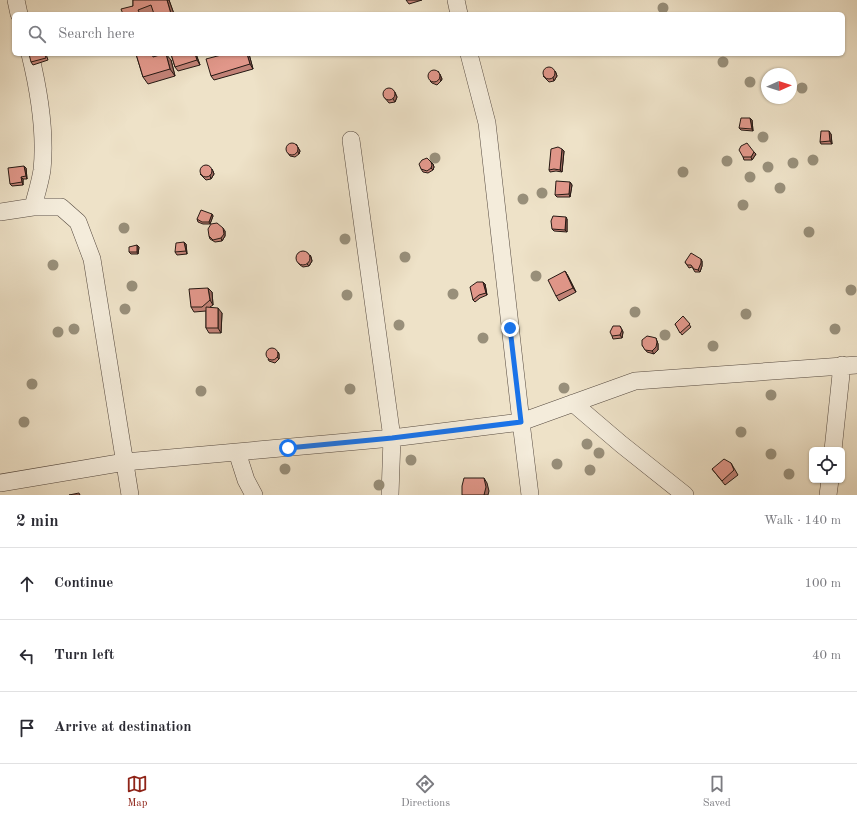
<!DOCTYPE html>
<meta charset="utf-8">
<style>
:root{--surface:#fff;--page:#f2f2f3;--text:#2b2b33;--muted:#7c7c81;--line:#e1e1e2;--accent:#8f2418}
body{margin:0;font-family:"Old Standard TT",serif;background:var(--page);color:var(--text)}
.controls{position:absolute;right:12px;bottom:12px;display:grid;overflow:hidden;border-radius:6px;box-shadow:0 1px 3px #0004}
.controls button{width:36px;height:36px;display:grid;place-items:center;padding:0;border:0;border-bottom:1px solid var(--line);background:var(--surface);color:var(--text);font:20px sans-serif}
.compass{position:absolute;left:761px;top:68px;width:36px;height:36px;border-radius:50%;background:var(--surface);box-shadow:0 1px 3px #0004;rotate:87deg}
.stop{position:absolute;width:12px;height:12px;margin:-9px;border:3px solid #1a73e8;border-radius:50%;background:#fff}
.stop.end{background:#1a73e8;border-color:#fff;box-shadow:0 1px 4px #0008}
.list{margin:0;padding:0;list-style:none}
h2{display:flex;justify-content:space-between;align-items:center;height:52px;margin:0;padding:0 16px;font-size:17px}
h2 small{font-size:13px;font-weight:400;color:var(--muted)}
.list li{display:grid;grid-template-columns:26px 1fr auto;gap:12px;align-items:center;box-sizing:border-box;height:72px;padding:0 16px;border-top:1px solid var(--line)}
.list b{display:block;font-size:15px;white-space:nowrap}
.list em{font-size:13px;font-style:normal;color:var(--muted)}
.icon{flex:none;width:22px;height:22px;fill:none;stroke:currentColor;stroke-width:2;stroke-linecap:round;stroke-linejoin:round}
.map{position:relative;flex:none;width:857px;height:495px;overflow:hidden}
.search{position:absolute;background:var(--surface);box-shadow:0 1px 3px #0004;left:12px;right:12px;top:12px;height:44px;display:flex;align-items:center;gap:10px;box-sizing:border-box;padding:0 14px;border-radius:6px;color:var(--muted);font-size:15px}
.sheet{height:268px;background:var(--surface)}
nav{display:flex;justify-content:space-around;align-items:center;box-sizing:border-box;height:56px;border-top:1px solid var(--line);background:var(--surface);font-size:11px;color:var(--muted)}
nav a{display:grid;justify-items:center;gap:2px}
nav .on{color:var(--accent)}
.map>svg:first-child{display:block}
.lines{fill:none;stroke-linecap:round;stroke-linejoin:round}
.minor-casing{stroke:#564a40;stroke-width:18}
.minor{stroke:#f4ecdb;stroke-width:17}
.tree{fill:#988f7a}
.wall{fill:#c28277;stroke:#241813}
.shaded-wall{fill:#9e6a61;stroke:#241813}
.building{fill:#e1978a;stroke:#241813}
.route{stroke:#1a73e8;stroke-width:5}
</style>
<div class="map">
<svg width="857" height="495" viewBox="0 0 857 495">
<rect width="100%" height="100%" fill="#eee2c8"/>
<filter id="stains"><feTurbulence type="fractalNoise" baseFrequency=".005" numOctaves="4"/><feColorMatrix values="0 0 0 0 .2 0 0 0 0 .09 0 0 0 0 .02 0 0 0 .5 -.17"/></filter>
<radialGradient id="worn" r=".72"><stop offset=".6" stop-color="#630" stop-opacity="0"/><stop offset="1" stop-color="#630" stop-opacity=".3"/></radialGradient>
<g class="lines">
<g class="minor-casing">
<path id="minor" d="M16 0 19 14
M456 0 459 14
M30 54C39 91 46 132 42 170 40 183 36 195 33 207
M351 140 392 438 390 495
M0 212 33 207H61L78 222 92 259 130 495
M573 403 621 444 685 495
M833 450 842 365
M237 452 246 480 254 495
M0 483 125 462 392 438 521 422 487 123 469 54
M530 495 521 422 635 381 857 365
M828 495 830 480"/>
</g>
<use href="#minor" class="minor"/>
</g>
<g class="tree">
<circle cx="663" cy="8" r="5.5"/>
<circle cx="723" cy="62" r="5.5"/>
<circle cx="750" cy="82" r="5.5"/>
<circle cx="802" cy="88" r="5.5"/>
<circle cx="763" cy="137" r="5.5"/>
<circle cx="435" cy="158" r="5.5"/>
<circle cx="813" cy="160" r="5.5"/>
<circle cx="727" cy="161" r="5.5"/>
<circle cx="793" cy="163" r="5.5"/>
<circle cx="768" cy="167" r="5.5"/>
<circle cx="683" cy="172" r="5.5"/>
<circle cx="750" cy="177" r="5.5"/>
<circle cx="780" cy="188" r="5.5"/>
<circle cx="542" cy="193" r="5.5"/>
<circle cx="523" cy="199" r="5.5"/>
<circle cx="743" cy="205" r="5.5"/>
<circle cx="124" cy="228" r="5.5"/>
<circle cx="809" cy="232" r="5.5"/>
<circle cx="345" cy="239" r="5.5"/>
<circle cx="405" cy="257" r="5.5"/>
<circle cx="53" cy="265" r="5.5"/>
<circle cx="536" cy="276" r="5.5"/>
<circle cx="132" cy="286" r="5.5"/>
<circle cx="851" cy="290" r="5.5"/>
<circle cx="453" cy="294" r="5.5"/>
<circle cx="347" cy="295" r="5.5"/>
<circle cx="125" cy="309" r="5.5"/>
<circle cx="635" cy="312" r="5.5"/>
<circle cx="746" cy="314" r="5.5"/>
<circle cx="399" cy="325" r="5.5"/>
<circle cx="74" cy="329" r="5.5"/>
<circle cx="835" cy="329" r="5.5"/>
<circle cx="58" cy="332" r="5.5"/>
<circle cx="665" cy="335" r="5.5"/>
<circle cx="483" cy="338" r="5.5"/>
<circle cx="713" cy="346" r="5.5"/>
<circle cx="32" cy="384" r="5.5"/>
<circle cx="564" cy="388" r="5.5"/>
<circle cx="350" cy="389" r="5.5"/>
<circle cx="201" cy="391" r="5.5"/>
<circle cx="771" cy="395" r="5.5"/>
<circle cx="24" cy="422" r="5.5"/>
<circle cx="741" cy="432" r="5.5"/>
<circle cx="587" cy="444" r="5.5"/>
<circle cx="599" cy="453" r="5.5"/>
<circle cx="771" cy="454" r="5.5"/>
<circle cx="411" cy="460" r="5.5"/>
<circle cx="557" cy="464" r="5.5"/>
<circle cx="285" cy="469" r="5.5"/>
<circle cx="590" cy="470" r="5.5"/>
<circle cx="789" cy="474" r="5.5"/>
<circle cx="379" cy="485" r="5.5"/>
</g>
<path class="wall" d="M133 0H169L174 14H154L153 13 149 14H123L133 6Z
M406 0H422L409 4Z
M46 54 48 60 33 65 31 62Z
M136 54H155V56L171 60 175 76 148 84 143 77Z
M171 54H196L200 65 178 71 175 67Z
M249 54 253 69 214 80 211 76Z
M555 71 556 73 557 76 554 81 549 82 543 76Z
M440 74 442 79 441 81 437 85 432 83 430 81Z
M395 92 397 97 395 102 389 103 384 97Z
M750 118 752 120 753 131 741 130 739 128Z
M831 134 832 144H821L820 142Z
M296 144 300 151 299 154 295 157 290 156 288 153Z
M564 151 562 172 556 171 550 172 549 170Z
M756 154 752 160H744L743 157Z
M433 164 434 167 433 170 428 173 423 172 421 169Z
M26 168 27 179H23V185L12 186 10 184Z
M213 171 214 174 211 179 206 180 200 174Z
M570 182 572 185 570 197H557L555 195Z
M212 214 213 216 210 224H203L198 222 197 219Z
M567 219V232L554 231 552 229Z
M225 231V236L222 241 215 242 210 239 209 236Z
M186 244 187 254 177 255 175 252Z
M137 245 139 247 138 254H131L129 252Z
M310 255 311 257 312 261 309 266 303 267 300 265 298 263Z
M702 261V266L700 272H695L692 267 689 268 685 262Z
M565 271 568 276 576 292 559 301 556 296Z
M483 282 485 284 487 295 480 298 475 302 473 300Z
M208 288 212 292 213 305 210 307 222 313 221 333H209L206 328V311L194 312 191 307Z
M683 316 691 327 682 335 675 324Z
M621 328 623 332 622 338 613 339 612 336Z
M657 341 658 344V350L654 354 647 352 642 345Z
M278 352 279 354V359L275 363 269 361 268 359Z
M731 463 738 475 725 485 712 469Z"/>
<path class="shaded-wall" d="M167 0H169L174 14H171Z
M166 54 171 60 175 76 170 69Z
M195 54H196L200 65 197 60Z
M247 54H249L253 69 250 64Z
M438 71 442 79 441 81 440 79Z
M555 71 556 73 557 76 554 81 553 78Z
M393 90 397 97 395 102 393 99Z
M750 118 752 120 753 131 752 129Z
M829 131 831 134 832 144 830 141Z
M296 144 300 151 299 154 298 152Z
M562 149 564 151 562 172 560 170Z
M754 152 756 154 752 160 751 157Z
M431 162 433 164 434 167 433 170 431 168Z
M24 166 26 168 27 179 26 176Z
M212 169 213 171 214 174 211 179 210 176Z
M21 177 23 179V185L22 182Z
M570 182 572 185 570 197 569 194Z
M212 214 213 216 210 224 209 222Z
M566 217 567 219V232L565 230Z
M223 228 225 231V236L222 241 221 238Z
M184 242 186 244 187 254 186 251Z
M137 245 139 247 138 254 137 252Z
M310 255 311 257 312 261 309 266 307 264Z
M701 259 702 261V266L700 272 698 270Z
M565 271 568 276 576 292 573 288Z
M483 282 485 284 487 295 486 293Z
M208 288 212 292 213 305 210 300Z
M218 308 222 313 221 333 218 328Z
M620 326 623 332 622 338 620 335Z
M656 338 658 344V350L654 354 652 351Z
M278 352 279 354V359L277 357Z
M484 478 487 483 489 491 488 495H484Z"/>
<path class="building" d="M133 0H167L171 14H154L151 5 138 10 140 14H123L121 9 133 6Z
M29 54H45L46 58 31 62Z
M136 54H152L153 57 163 54H166L170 69 143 77Z
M171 54H195L197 60 175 67Z
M225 54H247L250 64 211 76 206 59Z
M543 73a6 6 0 1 1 12 0a6 6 0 1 1-12 0Z
M428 76a6 6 0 1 1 12 0a6 6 0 1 1-12 0Z
M383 94a6 6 0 1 1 12 0a6 6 0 1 1-12 0Z
M741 118H750L752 129 739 128Z
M821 131H829L830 141 820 142Z
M747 143 754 152 751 157H743L739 150 741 146Z
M286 149a6 6 0 1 1 12 0a6 6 0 1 1-12 0Z
M558 147 562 149 560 170 554 169 549 170 551 149Z
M427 158 431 162 432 165 431 168 427 171 421 169 419 164 422 160Z
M200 171a6 6 0 1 1 12 0a6 6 0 1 1-12 0Z
M24 166 26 176 21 177 22 182 10 184 8 168Z
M556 181 570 182 569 194 555 195Z
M201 210 212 214 209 222H202L197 219Z
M553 216 566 217 565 230 552 229 551 221Z
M217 223 223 228 224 234 221 238 213 240 209 236 208 229 211 224Z
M184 242 186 251 175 252 176 243Z
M137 245V252H129V247Z
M296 258a7 7 0 1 1 14 0a7 7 0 1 1-14 0Z
M691 253 701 259V263L698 270 694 269 691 265H687L685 262Z
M565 271 573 288 556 296 548 280Z
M477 282H483L486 293 479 295 473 300 470 287Z
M208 288 210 300 202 307H191L189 289Z
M206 307 218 308V328H206Z
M683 316 690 324 680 333 675 324Z
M613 326H620L622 330 620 335 612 336 610 332Z
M647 336 652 337 656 338 657 342 656 347 652 351 645 350 642 345V340Z
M266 354a6 6 0 1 1 12 0a6 6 0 1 1-12 0Z
M724 459 731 463 734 470 722 481 712 469Z
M464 478H484L486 487 484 495H462V486Z
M79 493 80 495H69Z"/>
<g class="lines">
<path class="route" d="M288 448 392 438 521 422 510 328"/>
</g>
<rect width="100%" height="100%" filter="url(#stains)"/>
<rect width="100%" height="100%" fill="url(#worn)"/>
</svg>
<div class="controls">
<button><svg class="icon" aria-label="locate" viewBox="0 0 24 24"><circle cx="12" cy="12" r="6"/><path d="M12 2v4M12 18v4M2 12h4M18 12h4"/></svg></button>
</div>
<svg class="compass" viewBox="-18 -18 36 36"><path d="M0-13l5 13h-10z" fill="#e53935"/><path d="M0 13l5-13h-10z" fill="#7c7c81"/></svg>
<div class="stop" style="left:288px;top:448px"></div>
<div class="stop end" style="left:510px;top:328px"></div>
<div class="search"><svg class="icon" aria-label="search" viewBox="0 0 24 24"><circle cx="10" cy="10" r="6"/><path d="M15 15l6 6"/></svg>Search here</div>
</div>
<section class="sheet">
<h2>2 min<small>Walk · 140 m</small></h2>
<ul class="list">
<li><svg class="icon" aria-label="ahead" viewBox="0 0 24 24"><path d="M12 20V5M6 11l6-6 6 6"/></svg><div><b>Continue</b></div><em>100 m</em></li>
<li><svg class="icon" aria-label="left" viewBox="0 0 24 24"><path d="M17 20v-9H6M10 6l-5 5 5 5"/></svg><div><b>Turn left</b></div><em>40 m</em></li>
<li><svg class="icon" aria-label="arrive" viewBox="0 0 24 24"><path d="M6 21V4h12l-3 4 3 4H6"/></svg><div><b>Arrive at destination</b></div></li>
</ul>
</section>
<nav>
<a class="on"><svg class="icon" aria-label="map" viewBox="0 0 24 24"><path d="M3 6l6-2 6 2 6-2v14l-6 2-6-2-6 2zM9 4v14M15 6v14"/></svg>Map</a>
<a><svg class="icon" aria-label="directions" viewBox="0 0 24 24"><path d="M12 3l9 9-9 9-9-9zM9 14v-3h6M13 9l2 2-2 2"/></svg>Directions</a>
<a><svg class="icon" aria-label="saved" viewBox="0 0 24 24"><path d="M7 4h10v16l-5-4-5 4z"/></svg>Saved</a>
</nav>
